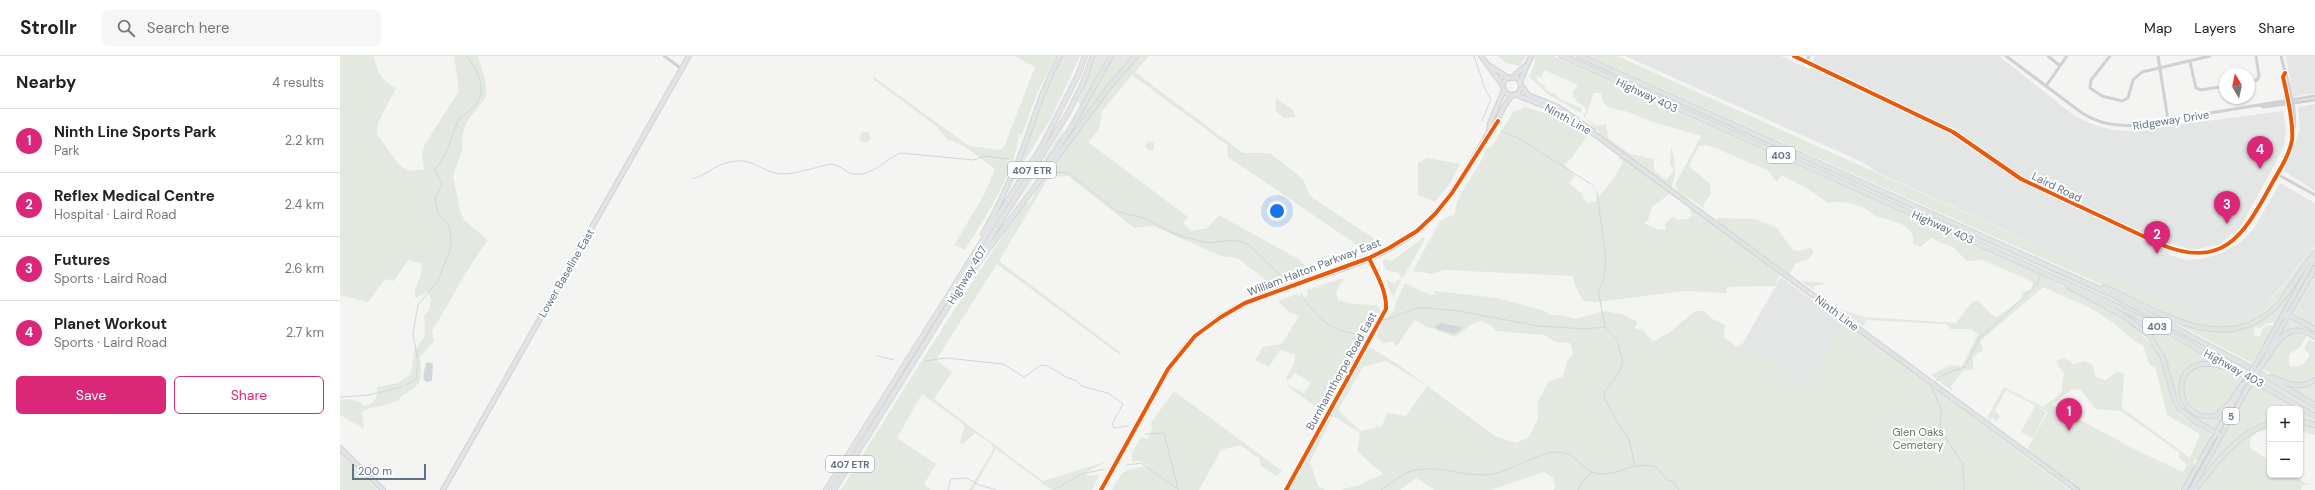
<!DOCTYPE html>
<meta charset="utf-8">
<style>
:root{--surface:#fff;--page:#f6f6f6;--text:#222;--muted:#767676;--line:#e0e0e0;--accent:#db2777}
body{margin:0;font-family:"DM Sans",sans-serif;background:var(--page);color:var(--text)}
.controls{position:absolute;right:12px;bottom:12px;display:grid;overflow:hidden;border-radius:6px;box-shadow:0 1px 3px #0004}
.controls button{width:36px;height:36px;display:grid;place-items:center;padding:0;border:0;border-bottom:1px solid var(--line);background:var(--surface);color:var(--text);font:20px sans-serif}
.compass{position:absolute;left:1879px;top:12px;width:36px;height:36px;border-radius:50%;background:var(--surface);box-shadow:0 1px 3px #0004;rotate:351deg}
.scale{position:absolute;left:12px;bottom:10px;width:74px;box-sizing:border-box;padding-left:4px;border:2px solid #617186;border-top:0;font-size:11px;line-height:14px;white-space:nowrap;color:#617186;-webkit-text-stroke:3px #fff;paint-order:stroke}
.you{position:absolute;left:937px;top:155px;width:14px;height:14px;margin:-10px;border:3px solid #fff;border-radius:50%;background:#1a73e8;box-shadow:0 0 0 6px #1a73e833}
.badge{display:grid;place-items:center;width:26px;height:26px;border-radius:50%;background:var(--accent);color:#fff;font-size:13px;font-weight:700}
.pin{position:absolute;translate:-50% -33px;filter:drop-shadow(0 1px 2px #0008)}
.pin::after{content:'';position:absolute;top:21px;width:14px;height:12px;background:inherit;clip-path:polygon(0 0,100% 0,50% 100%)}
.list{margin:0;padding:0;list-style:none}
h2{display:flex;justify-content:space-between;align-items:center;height:52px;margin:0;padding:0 16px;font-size:17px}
h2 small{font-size:13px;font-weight:400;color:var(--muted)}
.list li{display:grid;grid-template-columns:26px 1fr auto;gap:12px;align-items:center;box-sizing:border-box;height:64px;padding:0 16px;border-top:1px solid var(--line)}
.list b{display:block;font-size:15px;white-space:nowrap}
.list p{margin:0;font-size:13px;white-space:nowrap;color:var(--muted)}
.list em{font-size:13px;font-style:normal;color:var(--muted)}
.actions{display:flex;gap:8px;padding:12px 16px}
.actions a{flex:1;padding:9px 0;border:1px solid var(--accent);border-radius:6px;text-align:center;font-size:14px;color:var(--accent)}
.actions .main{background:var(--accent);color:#fff}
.icon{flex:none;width:22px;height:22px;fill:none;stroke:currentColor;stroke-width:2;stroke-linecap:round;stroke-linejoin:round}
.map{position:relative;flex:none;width:1975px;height:434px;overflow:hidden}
header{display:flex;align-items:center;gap:24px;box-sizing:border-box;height:56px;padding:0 20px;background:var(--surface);border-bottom:1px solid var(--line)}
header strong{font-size:19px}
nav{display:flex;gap:22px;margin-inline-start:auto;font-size:14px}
.search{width:280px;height:36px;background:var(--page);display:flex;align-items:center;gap:10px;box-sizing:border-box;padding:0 14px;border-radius:6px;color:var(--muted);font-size:15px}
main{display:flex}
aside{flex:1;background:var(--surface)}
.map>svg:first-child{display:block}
.built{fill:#e4e6e5}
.green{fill:#e3e8e0;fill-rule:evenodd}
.water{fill:#d1d8dc}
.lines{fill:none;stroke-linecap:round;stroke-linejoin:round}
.stream{stroke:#d1d8dc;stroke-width:1}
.major-casing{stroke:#d0d2d3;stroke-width:6}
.highway-casing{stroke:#d0d2d2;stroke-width:6}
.minor{stroke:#d0d1d2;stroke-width:3}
.major{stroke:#e2e3e4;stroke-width:4}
.highway{stroke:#e2e3e4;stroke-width:4.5}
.major-bridge-casing{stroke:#d0d2d3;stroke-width:6;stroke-linecap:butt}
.highway-bridge-casing{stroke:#d0d2d2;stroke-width:6;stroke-linecap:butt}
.major-bridge{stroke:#e2e3e4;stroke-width:4}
.highway-bridge{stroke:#e2e3e4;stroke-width:4.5}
.cycleway-casing{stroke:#fff;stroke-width:6}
.cycleway{stroke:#e8590c;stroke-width:4}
.labels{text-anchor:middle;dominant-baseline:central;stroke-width:4;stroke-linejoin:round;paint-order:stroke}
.shield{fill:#fff;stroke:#909caa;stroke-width:1}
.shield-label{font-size:10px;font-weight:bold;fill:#617186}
.street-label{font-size:11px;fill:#617186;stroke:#fff}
.park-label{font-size:11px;fill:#637c61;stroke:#fff}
</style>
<header>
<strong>Strollr</strong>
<div class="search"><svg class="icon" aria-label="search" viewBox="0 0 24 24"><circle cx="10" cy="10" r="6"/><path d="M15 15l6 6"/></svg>Search here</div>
<nav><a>Map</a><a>Layers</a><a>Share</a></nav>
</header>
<main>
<aside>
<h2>Nearby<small>4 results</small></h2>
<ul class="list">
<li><span class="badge">1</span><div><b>Ninth Line Sports Park</b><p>Park</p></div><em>2.2 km</em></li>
<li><span class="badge">2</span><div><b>Reflex Medical Centre</b><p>Hospital · Laird Road</p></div><em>2.4 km</em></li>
<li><span class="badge">3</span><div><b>Futures</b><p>Sports · Laird Road</p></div><em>2.6 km</em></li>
<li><span class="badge">4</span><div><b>Planet Workout</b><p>Sports · Laird Road</p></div><em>2.7 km</em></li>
</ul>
<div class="actions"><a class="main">Save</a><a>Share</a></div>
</aside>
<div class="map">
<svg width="1975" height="434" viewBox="0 0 1975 434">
<rect width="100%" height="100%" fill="#f4f5f2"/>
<path class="built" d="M1285 0H1441L1469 13 1475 0H1659L1736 61 1760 71 1774 74 1789 75 1943 55 1946 73 1944 91 1900 172 1878 189 1852 194 1832 188 1828 198 1845 204 1862 203 1882 197 1902 185 1914 172 1940 127 1975 147V188L1944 228 1922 251 1903 262 1884 266 1872 265 1764 219 1537 116 1522 106Z
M1946 0H1975V37L1953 41Z
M1975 48V135L1944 115 1960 74 1958 51Z
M1441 221 1503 267 1464 329 1403 287Z
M1975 221V262L1958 252Z
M1886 407 1892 411 1874 434H1867Z"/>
<path class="green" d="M0 0H34C37 16 41 25 56 32L38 67 37 79C48 91 54 107 68 115L84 113 82 98 85 88 119 35 114 0H137C143 12 147 27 146 41L126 67 123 76 122 95 113 120 120 155 125 165 148 184C126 213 111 245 92 275L94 285 80 301C81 314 84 327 70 335 65 338 61 339 58 345 53 345 50 348 46 349 37 351 29 351 22 356L24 373 0 359V344C10 342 18 344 25 350 36 348 37 341 37 331L58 327 71 318 74 295 83 283 85 277 84 260 89 254 91 244 88 235 75 242C73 227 84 225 81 207L68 204 54 225 45 223 28 246 0 239Z
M674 0H716L697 37 682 79 679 78C678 83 678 89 676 94 667 129 644 163 625 194L614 189 645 137 655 113 624 90 607 83 596 70 533 23 534 21 629 90 660 94 664 91 695 11Z
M723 0H740L711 62 674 122 710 26Z
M757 0H767L741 48 738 46Z
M773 0H792L739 66 737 65Z
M799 0H809L795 16 903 97H930L963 123 970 140 1041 187 1026 195 888 101 887 89 792 19 762 55 759 73 748 86 848 161 843 167 851 175 868 172 879 159 960 204 970 214 930 227 897 202 881 200 813 170 794 172 728 120 709 121 659 205 781 297 780 299 657 208 596 304 612 316 594 343 703 425 768 405 747 416V420L759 419 752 434H712L656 393 633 434H629L653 394 652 388 635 377 623 388H619L624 372 622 367 582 338 557 382 596 408 584 428 591 434H501C561 337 621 241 685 147L687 148 692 144 696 133 749 59Z
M1158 0H1186L1180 10 1166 7Z
M1194 0H1213L1704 220 1781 262 1796 272 1816 294 1824 312 1833 349 1841 359 1869 376 1871 381 1858 404H1854V411L1840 434H1739L1687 394 1708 356 1666 334 1655 355 1660 360 1657 365 1652 362 1649 365 1648 360 1664 331 1703 351 1721 337 1724 318 1716 305 1725 302 1733 308 1744 305 1752 308 1756 321 1766 324 1776 316 1784 317 1782 352 1850 402 1860 378 1827 359 1815 310H1810L1803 290C1789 283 1777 268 1762 259 1744 248 1722 240 1703 231L1640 285 1643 294 1633 301V313L1623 315 1611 330 1612 335 1591 319 1610 309 1622 310 1638 278 1631 273H1610L1606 268 1527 264 1523 270 1500 253 1525 261 1616 267 1631 247 1638 244 1651 258 1657 261 1683 242 1681 236 1691 234 1693 226 1643 204 1627 205 1614 192 1591 182 1580 191 1573 188C1576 168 1552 165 1538 161 1532 159 1527 153 1522 151 1511 146 1499 145 1488 147L1467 132 1441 119 1437 126 1427 114 1368 89 1359 90 1349 110 1370 128 1371 138 1364 148V152L1338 135 1335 129 1361 80 1313 66 1285 55 1267 51 1263 46 1261 37H1254L1245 62 1257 70 1266 68 1268 82 1290 98 1313 103 1315 115 1326 124 1334 115 1330 108 1331 91C1335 98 1337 124 1331 131L1328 130 1258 78 1259 76 1243 60 1246 56 1245 51 1236 45 1237 43 1234 41 1232 42 1234 39 1232 37 1238 29 1204 14 1201 22 1198 20 1196 22 1198 26 1206 30 1204 32 1212 38 1214 37 1221 44 1241 52V57L1209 39 1189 21 1195 6ZM1732 333 1741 334 1755 353 1781 355 1840 397 1839 402 1847 409 1843 416 1800 396 1712 349Z
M1228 0H1235L1247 5 1770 239 1909 313 1907 317 1769 243 1697 210Z
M1248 0H1277L1764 219 1872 265C1923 269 1948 223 1975 188V191C1949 231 1917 285 1860 270 1837 264 1816 252 1794 243Z
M936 42 953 54 956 61 944 62 935 55Z
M1185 51 1211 59 1248 79 1230 104 1224 108 1235 120 1229 127 1243 139V142L1249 148 1253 145 1255 146 1274 122 1283 106 1278 102 1281 100 1331 137 1312 151 1308 164 1304 167 1317 173 1326 174 1325 168 1333 160 1338 164 1347 163 1353 159 1349 156 1352 153 1440 219 1435 230 1387 231 1386 237 1345 235 1257 246 1244 245 1238 236 1232 220 1104 214 1092 218 1073 215 1100 165 1115 158C1116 135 1139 116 1146 93L1152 90 1173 56Z
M725 71 718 86 672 154 676 147Z
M519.5 81a5.5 5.5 0 1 1 11 0a5.5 5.5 0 1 1-11 0Z
M805.5 90a4.5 4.5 0 1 1 9 0a4.5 4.5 0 1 1-9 0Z
M1087 102 1120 108 1111 126 1095 146 1078 139V107Z
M1377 162 1416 163 1437 172 1453 194 1461 195 1471 191 1474 197 1469 203 1456 207 1450 218 1379 167Z
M1084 181 1085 183 1064 220 1061 222 1059 217 1046 214 1043 207 1044 203 1052 205Z
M1975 217V221L1958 252 1975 262V270L1954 257Z
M1961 220 1937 264 1935 267H1927L1920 272 1915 271 1913 279 1919 281 1924 271 1928 269 1934 270 1912 307 1804 251 1863 274 1890 275 1922 263Z
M1003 222 1004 225 1000 228 996 237 998 244 1013 248 1038 249 1041 260 988 356 981 355V352L987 349 990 344 983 341 978 352 947 330 948 329 964 337 971 327 956 317 947 325 946 323 955 305V298L940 294 929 311 915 304 923 291 942 288 959 260 949 256 938 245 957 238 965 242 968 238 967 234Z
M1045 223 1055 228 1058 223 1061 224 1053 241Z
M1461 225 1488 227 1474 230V234Z
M1065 227 1090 239H1093L1095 235 1157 242 1202 254 1212 259H1222L1235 263 1264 255 1285 259 1298 266 1295 271 1297 274 1302 273 1308 281 1314 285 1330 276 1355 255H1364L1371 262 1385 269 1384 281 1396 291 1403 287 1464 329 1503 267H1507L1730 434H1214L1215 431 1213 422 1204 416 1151 434H1095L1076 422 1060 434H999L1020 429 1043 418 1017 395 1020 377 993 360 970 406 978 430 985 434H948L1018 309 1030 291 1059 309 1155 380 1176 387 1189 381 1198 363 1197 347 1209 325 1223 321 1227 305 1233 298 1230 287 1215 286 1205 279 1155 275 1152 270 1142 265 1132 268 1115 281C1108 279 1092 271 1086 271L1075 264 1056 291 1053 285 1043 287 1036 281 1042 267 1054 254 1055 248ZM1097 268H1108L1117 278 1098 274ZM1046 305 1087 330 1066 360 1047 357 1042 370 1021 375 998 354 1023 311Z
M1778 254 1876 305C1870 307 1861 304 1853 309 1826 325 1844 370 1873 363 1878 362 1881 357 1886 355L1876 373C1870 372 1865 368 1860 365 1823 344 1837 312 1813 282 1804 270 1786 264 1778 254Z
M1951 262 1975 276V279C1962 269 1951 273 1939 282Z
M1954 277 1967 280 1959 292 1949 298V309L1954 311 1964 308 1970 299 1964 292 1969 283 1975 286V320C1958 335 1939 321 1922 313 1930 300 1938 280 1954 277Z
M1862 308 1880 311 1904 322C1896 333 1889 347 1879 354 1858 370 1832 334 1849 316 1852 313 1858 310 1862 308Z
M1924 322 1975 352V357L1924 327 1922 323Z
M1975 325V346L1941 326 1953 330Z
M1913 328 1957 353H1930V363C1895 374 1881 400 1860 425Z
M834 335 942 415 936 420 921 410 920 403 900 389 881 394 859 434H772C785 411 783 415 807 410L801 405 792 406V397L801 381 808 383 813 370 810 368Z
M1695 350 1706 356 1693 382 1681 376Z
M1960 355 1975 364V367L1960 362Z
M1960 366 1975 371V379L1960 375Z
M1930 367V373L1918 376 1910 382V392L1930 405V419H1953L1969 429H1962L1961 434H1874L1891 411 1886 407 1867 434H1857L1867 420 1898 386Z
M0 396 37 434H0Z"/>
<path class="water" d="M1101 267 1121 271V273L1115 278 1098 274 1095 270Z
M89 306 93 308 92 325 86 326C81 322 85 313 86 307Z"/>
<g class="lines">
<path class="stream" d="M1134 0 1146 35 1151 43 1142 65
M1161 75 1178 82 1251 128
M714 116 729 117 778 156 804 162 835 178 867 187 894 184 903 186 910 190 945 224
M353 123C372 116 377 106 398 105 413 103 426 118 442 118 457 118 476 111 491 108 500 109 505 116 513 118 533 121 544 103 561 97L633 104 646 100 668 103
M1252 129 1253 130
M1256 134V135
M1257 136 1266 204 1263 226 1258 234 1265 271 1277 283 1283 307 1275 323 1265 335 1264 341 1275 363 1289 383 1295 410
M961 237C973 260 993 277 1019 278L1036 267
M1042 265 1077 252H1086L1119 255 1198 270 1245 273 1265 271
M1658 265 1698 228 1699 221
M537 300 554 304
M585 305 606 302 663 308 684 321 701 309 708 310 726 321 737 325 741 330 768 337 783 348 772 368 774 372 788 370
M1595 326 1602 319 1625 311 1640 281 1656 267
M66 329 76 323 78 306 73 278 78 249 98 225 111 191 110 174 107 167 97 155 95 143 101 131V125L95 114 105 99 119 62C127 58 140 47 141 37 143 26 134 7 126 0
M1593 331 1592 333 1601 352 1600 373 1623 408 1624 434
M0 341 29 339 62 331
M805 378 824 377 838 433
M787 409 801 407 839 434
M608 434 611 423 627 422 639 429 657 434
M714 434 741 418 765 413
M1041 434C1050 428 1061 418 1072 415 1099 407 1126 423 1153 418 1176 413 1196 396 1219 396 1235 396 1240 411 1252 416 1273 425 1299 400 1318 413 1321 416 1323 420 1326 423 1328 425 1331 424 1333 426 1335 428 1337 432 1339 434
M1238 434 1243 425 1252 416"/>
<g class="major-casing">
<path id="major" d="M1141 0 1163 30
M1150 10 1169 22
M1163 30a9 9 0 1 1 18 0a9 9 0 1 1-18 0Z
M1172 22 1185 10
M1180 26 1191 0
M1181 29 1188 39 1218 51 1253 75
M1176 39 1210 52 1257 80 1737 434
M1149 76 1150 67 1164 34
M1927 297 1975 212
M1918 304 1975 201
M0 392 43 434
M103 434 349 0
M761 434C775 408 790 381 805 355 819 329 833 301 856 280 917 222 1015 226 1078 174 1110 147 1128 111 1149 76 1160 66 1161 49 1173 39
M1844 434 1899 337
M1851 434 1908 331"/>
</g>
<g class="highway-casing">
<path id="highway" d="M1222 0 1766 245 1832 278 1975 360
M1240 0 1771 238 1911 312 1975 349
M709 105 731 72 771 0
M643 178C660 148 674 117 686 85 696 56 705 28 720 0
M635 211 769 31 796 0
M1728 230 1784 260 1809 279 1823 302 1835 345 1840 353 1855 365 1880 379
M1764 231C1818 255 1886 303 1937 249 1952 233 1961 213 1975 197
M1943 259H1949L1975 273
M1923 307C1937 286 1947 263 1975 281
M1894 315C1828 283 1827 367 1875 360L1889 348 1905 325
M1931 321C1946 327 1960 334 1975 324
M1960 365 1975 369
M486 434 702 90 738 19 745 0
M494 434 728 57 743 27 753 0
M1855 434C1874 409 1898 376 1930 367"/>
</g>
<path class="minor" d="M324 0 342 13
M1454 0 1613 76 1681 123 1822 189C1883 213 1903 180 1930 131 1938 116 1949 101 1952 84 1954 68 1947 38 1943 21L1945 17
M1666 0 1742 57C1759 68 1776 71 1796 69L1975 40
M1708 0 1719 9
M1770 0 1751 24 1750 32 1762 40 1782 45 1788 42 1793 24 1802 16 1870 0
M1818 0 1828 64
M1941 0C1945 17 1961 63 1952 78
M1466 6 1469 0
M1850 6 1856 32 1861 34 1885 30
M1909 25 1917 24 1919 20 1916 0
M1706 30 1727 0
M1921 50 1923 51 1975 44
M1937 118 1975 139
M946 434 1046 253C1047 235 1036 217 1029 202"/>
<use href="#major" class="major"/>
<use href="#highway" class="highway"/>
<g class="major-bridge-casing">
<path id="major-bridge" d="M1904 328 1918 304
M1908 331 1918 314"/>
</g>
<g class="highway-bridge-casing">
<path id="highway-bridge" d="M1917 315 1923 307"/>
</g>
<use href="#major-bridge" class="major-bridge"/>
<use href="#highway-bridge" class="highway-bridge"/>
<g class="cycleway-casing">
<path id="cycleway" d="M1454 0 1613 76 1681 123 1822 189C1883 213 1903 180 1930 131 1938 116 1949 101 1952 84 1954 68 1947 38 1943 21L1945 17
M761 434 828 313 855 280 881 261 905 247 1029 202 1049 192 1077 175 1095 158 1112 137 1158 65
M946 434 1046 253C1047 235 1036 217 1029 202"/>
</g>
<use href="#cycleway" class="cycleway"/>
</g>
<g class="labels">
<g class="shield">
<rect x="1427" y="91" width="28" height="16" rx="3"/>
<rect x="668" y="106" width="48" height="16" rx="3"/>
<rect x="1803" y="262" width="28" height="16" rx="3"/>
<rect x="1883" y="352" width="16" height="16" rx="3"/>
<rect x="486" y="400" width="48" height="16" rx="3"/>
</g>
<g class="shield-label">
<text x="1441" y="99">403</text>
<text x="692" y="114">407 ETR</text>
<text x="1817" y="270">403</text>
<text x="1891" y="360">5</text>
<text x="510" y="408">407 ETR</text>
</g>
<g class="street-label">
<text transform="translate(1307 39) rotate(25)">Highway 403</text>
<text transform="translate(1228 63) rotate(29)">Ninth Line</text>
<text transform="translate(1831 64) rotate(-9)">Ridgeway Drive</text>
<text transform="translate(1717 131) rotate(26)">Laird Road</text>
<text transform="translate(1603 171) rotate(24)">Highway 403</text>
<text transform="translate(974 211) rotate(-21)">William Halton Parkway East</text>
<text transform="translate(226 217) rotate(-60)">Lower Baseline East</text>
<text transform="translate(627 219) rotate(-59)">Highway 407</text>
<text transform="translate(1497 257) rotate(37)">Ninth Line</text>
<text transform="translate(1894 312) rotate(29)">Highway 403</text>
<text transform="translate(1001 315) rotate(-61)">Burnhamthorpe Road East</text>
</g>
<g class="park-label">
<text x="1578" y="376">Glen Oaks<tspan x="1578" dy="13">Cemetery</tspan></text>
</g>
</g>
</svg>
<div class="controls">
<button>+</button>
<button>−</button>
</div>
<svg class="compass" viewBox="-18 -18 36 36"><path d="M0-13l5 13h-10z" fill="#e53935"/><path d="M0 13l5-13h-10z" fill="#767676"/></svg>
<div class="scale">200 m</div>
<div class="you"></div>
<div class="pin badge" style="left:1729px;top:375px">1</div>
<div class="pin badge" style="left:1817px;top:198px">2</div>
<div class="pin badge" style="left:1887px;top:168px">3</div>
<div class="pin badge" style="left:1920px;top:113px">4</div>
</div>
</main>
